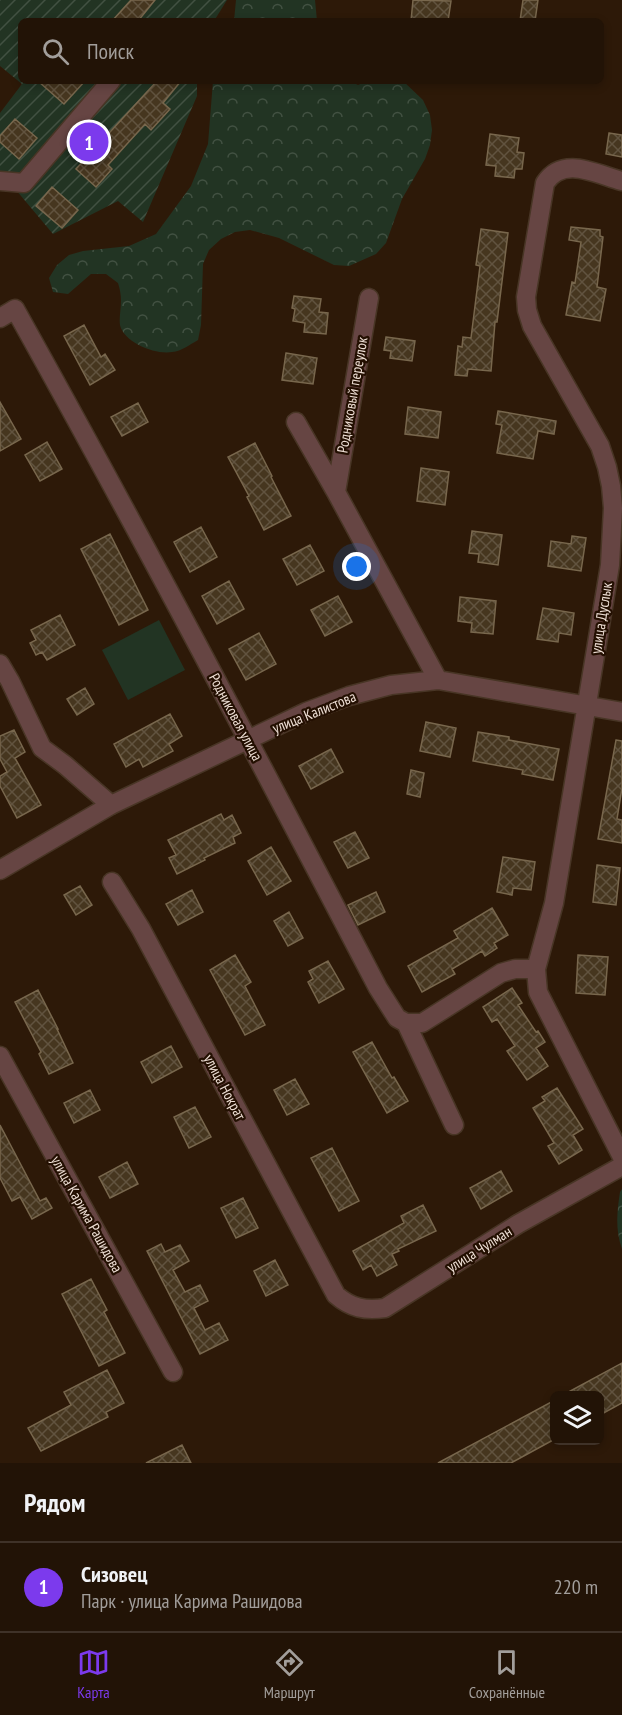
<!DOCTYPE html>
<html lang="ru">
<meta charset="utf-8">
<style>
:root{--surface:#221306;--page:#2e2014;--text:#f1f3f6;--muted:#a29e9b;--line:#3f3228;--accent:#7c3aed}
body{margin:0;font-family:"PT Sans Narrow",sans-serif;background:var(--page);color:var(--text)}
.controls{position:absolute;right:18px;bottom:18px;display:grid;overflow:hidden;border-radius:9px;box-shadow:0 3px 9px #0003}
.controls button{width:54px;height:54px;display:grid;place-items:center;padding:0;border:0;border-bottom:2px solid var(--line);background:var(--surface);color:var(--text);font:30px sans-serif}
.you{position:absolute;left:357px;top:567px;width:21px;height:21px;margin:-15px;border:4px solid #fff;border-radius:50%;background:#1a73e8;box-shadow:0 0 0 9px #1a73e833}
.badge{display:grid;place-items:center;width:39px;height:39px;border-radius:50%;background:var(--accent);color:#fff;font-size:20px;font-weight:700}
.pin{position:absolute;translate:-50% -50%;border:3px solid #fff;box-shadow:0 2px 6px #0006}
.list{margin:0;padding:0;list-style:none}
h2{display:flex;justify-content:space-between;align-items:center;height:78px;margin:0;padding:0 24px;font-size:26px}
h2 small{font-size:20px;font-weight:400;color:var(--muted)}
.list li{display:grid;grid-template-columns:39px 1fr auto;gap:18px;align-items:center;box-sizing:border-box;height:90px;padding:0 24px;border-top:2px solid var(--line)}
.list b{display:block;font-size:22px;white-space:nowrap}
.list p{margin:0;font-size:20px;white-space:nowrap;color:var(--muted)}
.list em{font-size:20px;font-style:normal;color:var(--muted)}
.icon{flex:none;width:33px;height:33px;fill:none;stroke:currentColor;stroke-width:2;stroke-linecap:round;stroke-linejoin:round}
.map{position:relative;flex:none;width:622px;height:1463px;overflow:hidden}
.search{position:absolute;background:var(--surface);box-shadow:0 3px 9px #0003;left:18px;right:18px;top:18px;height:66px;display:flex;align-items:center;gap:15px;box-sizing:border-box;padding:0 21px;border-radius:9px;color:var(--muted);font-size:22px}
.sheet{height:168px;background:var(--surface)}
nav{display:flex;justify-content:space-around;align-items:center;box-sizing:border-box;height:84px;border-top:2px solid var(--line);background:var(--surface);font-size:16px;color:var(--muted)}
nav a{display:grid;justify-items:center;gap:3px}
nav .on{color:var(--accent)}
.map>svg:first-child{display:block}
.grass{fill:#223423}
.forest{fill:url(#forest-crowns)}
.garden{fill:url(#garden-furrows)}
.building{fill:url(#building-cross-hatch);stroke:#78674d;stroke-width:1.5}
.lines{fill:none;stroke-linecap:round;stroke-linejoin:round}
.minor-casing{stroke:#483525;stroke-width:21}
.minor{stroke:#664543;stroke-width:18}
.labels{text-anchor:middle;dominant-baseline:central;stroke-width:4.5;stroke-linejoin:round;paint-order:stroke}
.street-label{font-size:15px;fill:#eedfd5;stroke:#230f01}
</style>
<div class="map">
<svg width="622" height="1463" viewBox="0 0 622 1463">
<defs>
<pattern id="forest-crowns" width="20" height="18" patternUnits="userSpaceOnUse" patternTransform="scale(1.5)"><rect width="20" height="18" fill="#223423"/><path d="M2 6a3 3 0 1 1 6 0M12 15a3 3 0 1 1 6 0" fill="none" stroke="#425142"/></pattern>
<pattern id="garden-furrows" width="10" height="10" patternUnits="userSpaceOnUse" patternTransform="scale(1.5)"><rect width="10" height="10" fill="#223423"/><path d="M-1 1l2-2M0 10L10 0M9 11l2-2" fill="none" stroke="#425142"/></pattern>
<pattern id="building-cross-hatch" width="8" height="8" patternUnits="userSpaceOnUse" patternTransform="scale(1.5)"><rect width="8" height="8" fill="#46361f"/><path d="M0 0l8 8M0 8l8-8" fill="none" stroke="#61533f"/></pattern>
</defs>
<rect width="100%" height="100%" fill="#2d1908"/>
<path class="grass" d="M159 620 185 670 128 700 102 650Z"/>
<path class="forest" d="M236 0H315L317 21H234Z
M213 81H350L358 85 367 81H403L423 100 430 115 432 130 430 145 425 159 402 199 386 243 376 254 349 266 334 265 279 238 250 230 235 232 221 239 209 250 203 264 201 325 198 340C189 345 182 351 172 352 156 355 124 343 120 325 119 318 121 309 121 301 121 295 120 289 118 283L106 274H91L68 294 53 292 49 278 57 265 69 255 83 251 129 246 156 234 191 186 208 144Z
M622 1189V1249C615 1229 617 1212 620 1192Z"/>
<path class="garden" d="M0 0H227L214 21H21V81H197V96L143 222 118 201 53 234 0 171V113L22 84 0 66Z"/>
<path class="building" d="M131 0H155L138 21H112Z
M413 0 451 1 448 21H411Z
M523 0H538L535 21H520Z
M38 81H85L64 104Z
M157 81H181L163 103 170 109 151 130 145 124 108 165 112 169 96 187 76 169Z
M15 119 37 138 19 159 0 142V136Z
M609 133 622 135V157L606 154Z
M490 134 519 138 517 152 524 153 522 169H515L514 178 495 176 496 166 486 165Z
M52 187 78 210 62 228 36 206Z
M571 227 600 230V236L603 237 597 287 606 289 600 321 566 315 572 282 575 283 581 242 569 240Z
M481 229 508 233 497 322H495L491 371 468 369 467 376 455 375 458 346 462 347 463 337 471 338 480 266 476 265Z
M294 296 321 299 319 312 328 313 326 334 304 332 305 323 293 321 295 309 292 308Z
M84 325 101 357 105 354 115 370 90 385 64 336Z
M386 337 415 341 412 361 390 358 391 351 384 350Z
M286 353 317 358 313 384 282 380Z
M0 402 21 439 0 451Z
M138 403 148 422 122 436 111 417Z
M408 407 441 412 438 438 405 434Z
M498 411 556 421 554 434 538 431 533 459 497 453 502 425 496 424Z
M47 442 62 469 40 481 25 455Z
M255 443 272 476 271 477 291 516 264 530 247 497 249 496 228 457Z
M421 468 449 472 445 505 417 501Z
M201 527 217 557 190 572 174 542Z
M472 531 502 535 498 565 478 562 479 554 469 553Z
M110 534 148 610 119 625 81 549Z
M572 536 586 538 581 571 548 566 551 541 571 544Z
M310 545 324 571 297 585 283 559Z
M229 581 244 609 217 624 202 596Z
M338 596 352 622 325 636 311 610Z
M460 597 496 601 493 634 471 632 472 623 458 621Z
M543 608 574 613 571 635 559 633 558 642 537 639Z
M60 615 75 645 47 660 42 652 36 655 30 643 36 640 31 630Z
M259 633 276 664 246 680 229 649Z
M85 688 94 704 77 715 67 699Z
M170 714 182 736 169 744 173 751 143 767 139 759 126 767 114 744Z
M426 722 456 728 450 757 420 751Z
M14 730 25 752 15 758 41 805 17 818 0 786V776L7 772 0 759V736Z
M478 732 509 737V740L559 749 553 780 522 774 523 770 473 761Z
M616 740 622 741V788L617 819 622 820V843L598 839Z
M331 749 343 772 311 789 299 766Z
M411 770 424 773 420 797 407 794Z
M221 814 224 820 232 815 241 833 233 837 235 843 204 858 205 860 177 874 169 858 176 855 168 840Z
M355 832 369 858 348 868 334 842Z
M271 847 291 881 267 895 248 861Z
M503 857 535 862 531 890 513 888 512 895 497 892Z
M597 865 620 868 616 905 593 902Z
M80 886 92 905 76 915 64 895Z
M192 890 203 912 178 925 166 904Z
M376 892 385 912 358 925 348 905Z
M492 908 508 935 494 943 497 948 485 956 482 951 452 969 455 974 422 992 408 966 458 938 454 931Z
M289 912 303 938 288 946 274 921Z
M235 955 251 982 245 986 265 1025 245 1035 210 970Z
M578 955 608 957 605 995 576 993Z
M328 961 344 989 319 1003 308 982 313 979 309 971Z
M512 988 522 1003 518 1005 536 1032 538 1031 545 1042 536 1048 548 1066 527 1080 507 1051 515 1046 497 1019 492 1022 483 1007Z
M38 990 58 1029H57L73 1063 49 1074 39 1054 41 1052 15 1002Z
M372 1042 392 1078 394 1077 408 1101 387 1113 353 1052Z
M171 1046 182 1067 152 1083 141 1062Z
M295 1079 309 1104 287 1115 274 1090Z
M557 1088 583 1129 573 1135 582 1150 559 1164 548 1146 554 1143 533 1108 545 1101 542 1097Z
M90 1090 100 1110 74 1123 64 1103Z
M195 1107 211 1137 189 1148 174 1117Z
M0 1125 40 1201 46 1198 52 1208 32 1219 20 1197 12 1201 0 1178Z
M332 1148 359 1201 339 1211 311 1158Z
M127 1162 138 1184 110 1198 99 1177Z
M501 1171 512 1191 481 1209 470 1188Z
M243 1198 258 1228 236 1238 221 1208Z
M423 1205 436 1231 398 1249 399 1251 392 1254 397 1265 377 1276 371 1265 363 1270 353 1251 404 1223 401 1216Z
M161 1244 165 1252 180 1245 189 1261 173 1270 185 1292 200 1285 208 1301 194 1308 205 1330 219 1323 228 1340 200 1354 147 1251Z
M275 1260 288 1285 266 1296 254 1271Z
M91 1279 107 1310 104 1312 125 1353 99 1366 62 1294Z
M622 1363V1403L600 1415V1395H563Z
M107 1370 124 1403 106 1412 108 1417 41 1451 28 1428 71 1405 64 1392Z
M555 1400V1439L511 1463H438Z
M182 1445 191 1463H146Z"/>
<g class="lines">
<g class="minor-casing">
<path id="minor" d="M0 181 24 183 111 81
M622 181C596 174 563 155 545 183L526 297 527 310 532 326 600 446 607 467 611 486 613 508 610 565 554 903 536 969 538 992 622 1157
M369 298 336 492 438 680
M0 318 15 309C140 533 259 760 378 988L397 1018 406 1023 454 1125
M296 422 336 492
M0 664 10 681 42 748 65 765 111 805
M0 870 111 805 306 712 349 696 391 685 438 680 622 712
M112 882 141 929 336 1295C351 1308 365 1311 385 1308L518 1224 622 1166
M406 1023H422L501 973 515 969H536
M0 1056 173 1372"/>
</g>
<use href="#minor" class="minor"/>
</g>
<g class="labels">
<g class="street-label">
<text transform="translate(352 395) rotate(-80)">Родниковый переулок</text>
<text transform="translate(601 618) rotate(-81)">улица Дуслык</text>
<text transform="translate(314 712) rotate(-22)">улица Калистова</text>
<text transform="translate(236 717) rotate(62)">Родниковая улица</text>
<text transform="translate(225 1087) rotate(62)">улица Нократ</text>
<text transform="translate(87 1214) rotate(61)">улица Карима Рашидова</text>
<text transform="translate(479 1249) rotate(-32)">улица Чулман</text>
</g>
</g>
</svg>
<div class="controls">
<button><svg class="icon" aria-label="layers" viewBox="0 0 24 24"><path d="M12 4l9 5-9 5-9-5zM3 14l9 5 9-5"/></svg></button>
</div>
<div class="you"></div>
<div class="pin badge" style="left:89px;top:142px">1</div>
<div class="search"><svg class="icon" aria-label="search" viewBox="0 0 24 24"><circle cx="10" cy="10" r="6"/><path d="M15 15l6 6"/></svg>Поиск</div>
</div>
<section class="sheet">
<h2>Рядом<small></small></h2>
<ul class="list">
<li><span class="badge">1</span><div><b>Сизовец</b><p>Парк · улица Карима Рашидова</p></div><em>220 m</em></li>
</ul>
</section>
<nav>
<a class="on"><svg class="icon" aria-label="map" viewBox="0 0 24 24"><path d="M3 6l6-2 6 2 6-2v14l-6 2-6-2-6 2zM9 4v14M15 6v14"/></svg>Карта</a>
<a><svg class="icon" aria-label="directions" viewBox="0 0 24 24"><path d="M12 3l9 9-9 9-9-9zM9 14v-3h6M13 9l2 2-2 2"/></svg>Маршрут</a>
<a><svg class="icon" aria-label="saved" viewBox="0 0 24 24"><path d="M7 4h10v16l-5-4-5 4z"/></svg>Сохранённые</a>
</nav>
